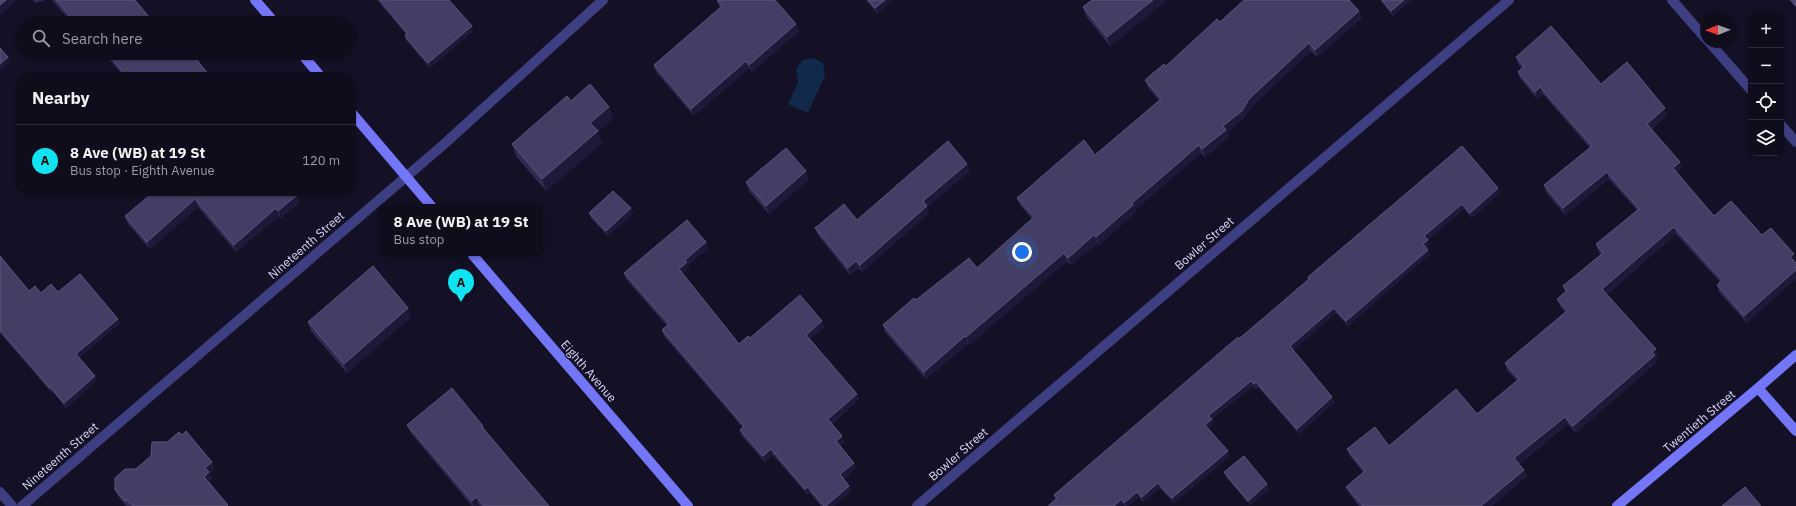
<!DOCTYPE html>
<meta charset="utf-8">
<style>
:root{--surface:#0f0d1c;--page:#1d1b29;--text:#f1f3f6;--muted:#9b9ca3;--line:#2f2d3b;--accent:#0fe5f2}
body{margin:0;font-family:"IBM Plex Sans",sans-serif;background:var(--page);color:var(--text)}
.controls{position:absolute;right:12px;top:12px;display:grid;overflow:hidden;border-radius:8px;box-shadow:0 1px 3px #0004}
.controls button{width:36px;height:36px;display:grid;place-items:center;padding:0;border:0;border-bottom:1px solid var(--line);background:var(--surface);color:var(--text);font:20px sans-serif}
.compass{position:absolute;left:1700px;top:12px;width:36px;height:36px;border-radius:50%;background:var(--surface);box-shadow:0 1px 3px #0004;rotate:269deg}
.you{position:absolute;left:1022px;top:252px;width:14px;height:14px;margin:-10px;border:3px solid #fff;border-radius:50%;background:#1a73e8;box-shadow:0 0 0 6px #1a73e833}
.badge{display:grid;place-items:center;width:26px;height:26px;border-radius:50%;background:var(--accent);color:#111;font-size:13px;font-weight:700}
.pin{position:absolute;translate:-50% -33px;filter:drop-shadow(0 1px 2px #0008)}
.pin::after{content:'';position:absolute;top:21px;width:14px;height:12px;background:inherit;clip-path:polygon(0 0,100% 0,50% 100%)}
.popup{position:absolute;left:379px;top:204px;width:164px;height:52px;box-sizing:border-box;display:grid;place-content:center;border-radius:8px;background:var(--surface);filter:drop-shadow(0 1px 3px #0005);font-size:13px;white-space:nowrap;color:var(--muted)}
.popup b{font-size:15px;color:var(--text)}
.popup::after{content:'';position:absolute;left:50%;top:100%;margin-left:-8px;border:8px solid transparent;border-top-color:var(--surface)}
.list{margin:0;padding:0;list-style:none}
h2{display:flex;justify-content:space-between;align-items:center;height:52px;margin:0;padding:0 16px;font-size:17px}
h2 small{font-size:13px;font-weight:400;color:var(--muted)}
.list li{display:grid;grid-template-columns:26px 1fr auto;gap:12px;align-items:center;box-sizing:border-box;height:72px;padding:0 16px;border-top:1px solid var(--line)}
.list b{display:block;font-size:15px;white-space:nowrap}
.list p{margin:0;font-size:13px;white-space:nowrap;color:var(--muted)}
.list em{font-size:13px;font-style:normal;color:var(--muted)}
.icon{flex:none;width:22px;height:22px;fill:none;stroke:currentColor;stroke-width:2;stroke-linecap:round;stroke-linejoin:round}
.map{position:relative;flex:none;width:1796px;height:506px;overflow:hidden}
.search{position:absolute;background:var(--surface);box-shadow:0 1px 3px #0004;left:16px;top:16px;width:340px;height:44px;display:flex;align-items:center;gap:10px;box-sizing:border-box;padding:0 14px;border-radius:22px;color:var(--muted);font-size:15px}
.panel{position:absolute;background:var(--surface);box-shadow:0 1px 3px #0004;left:16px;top:72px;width:340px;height:124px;border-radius:16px}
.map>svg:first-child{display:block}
.water{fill:#11294a}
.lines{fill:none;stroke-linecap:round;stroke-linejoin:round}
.street{stroke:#3e3f82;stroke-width:10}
.secondary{stroke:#7476f8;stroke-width:10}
.wall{fill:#312b53}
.shaded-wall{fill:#1e1939}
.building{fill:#433e65;stroke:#5b567d}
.labels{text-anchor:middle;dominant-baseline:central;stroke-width:3;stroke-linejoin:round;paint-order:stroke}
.street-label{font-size:12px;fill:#dbd8fd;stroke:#141126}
</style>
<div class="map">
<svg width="1796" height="506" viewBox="0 0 1796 506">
<rect width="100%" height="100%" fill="#141126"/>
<path class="water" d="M814 58 823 63 825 75 808 113 788 104 798 83 796 69 803 60Z"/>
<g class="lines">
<path class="street" d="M1672 0 1706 39
M1709 42 1751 90
M1781 125 1796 142
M0 492 12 506
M22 506 442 146 603 0
M917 506 1509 0"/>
<path class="secondary" d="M255 0 275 23
M301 53 321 77
M351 112 432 207
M471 253 688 506
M1758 388 1796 431
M1617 506 1758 388 1796 355"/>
</g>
<path class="wall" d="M33 0H45L35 3Z
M52 0H135L154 23H72Z
M377 0H449L473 31 430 68 406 40 405 36 406 34Z
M717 0 796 24 799 31 752 72 749 68 694 116 656 72 654 65 720 8Z
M866 0H893L877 13Z
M1167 0 1110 46 1086 16 1083 7Z
M1380 0H1411L1393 16Z
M1789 0H1796V8Z
M1362 18 1317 57 1311 51 1252 106 1244 118 1227 132 1229 137 1205 157 1201 153 1135 210 1136 212 1099 245 1097 243 1071 265 1067 261 969 345 968 344 926 379 885 332 883 325 916 300 977 268 1032 219 1020 205 1017 198 1095 155 1159 101 1148 87 1145 80 1166 66 1220 22Z
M104 53H194L200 65 210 77H124Z
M1516 57 1601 84 1667 115 1652 129 1682 168 1677 173 1714 216 1762 235 1795 262 1747 323 1719 292 1717 285 1720 282 1676 234 1607 294 1658 356 1656 358 1657 362 1576 433 1568 424 1519 464 1527 476 1492 506H1359L1349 493 1346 487 1363 472 1350 456 1347 449 1389 446 1477 414 1517 381 1507 370 1505 363 1565 312 1560 306 1557 299 1565 292 1563 286 1601 254 1598 251 1596 244 1637 210 1609 179 1565 215 1546 192 1544 185 1590 148 1543 94 1537 99 1520 78 1518 72 1522 68 1518 64Z
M571 101 609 107 613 118 598 132 602 143 546 191 516 156 512 144Z
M1462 146 1498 188 1500 193 1472 218 1464 209 1428 240 1429 245 1426 248 1428 250 1429 255 1348 326 1336 313 1293 350 1332 397 1334 402 1299 434 1258 387 1256 389 1253 386 1212 419 1213 424 1208 428 1230 456 1174 503 1160 488 1143 502 1139 497 1128 506H1125L1123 504 1055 499 1054 495 1308 280V277Z
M970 171 927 207 929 213 862 272 859 268 850 275 818 235 815 228 857 220Z
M809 179 769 214 749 191 746 182Z
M155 191 299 203 281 218 279 216 236 252 198 207 150 249 128 224 125 216Z
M631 208 633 213 608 236 591 218 589 213Z
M706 242 708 248 688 265 689 268 682 274 739 344 750 338 822 321 824 327 810 339 857 394 859 399 832 424 844 442 840 446 854 463 856 468 844 479 849 486 851 491 834 506H821L810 493 807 494 773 455 765 462 742 436 740 430 743 428 664 336 662 330 667 326 626 279 624 273Z
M0 256 29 291 41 293 58 292 118 319 120 323 79 358 96 381 66 408 53 392 52 393 0 333Z
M408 308 411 317 347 373 311 331 308 322Z
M407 425 483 426 485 430 549 506H480L479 505 477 506H472L410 432Z
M167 442 212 462 214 469 210 473 212 479 209 481 227 506H126L118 496 115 490 136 469Z
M1224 472 1269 489 1250 505 1226 477Z"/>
<path class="shaded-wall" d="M6 0H17L0 15V5Z
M885 0H893L877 13 875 8Z
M1153 0H1167L1110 46 1107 37Z
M1404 0H1411L1393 16 1391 11Z
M1359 11 1362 18 1317 57 1315 50Z
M796 24 799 31 752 72 749 65Z
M472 26 473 31 430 68 428 63Z
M1309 43 1311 51 1252 106 1244 118 1227 132 1229 137 1205 157 1202 149 1223 126 1249 99Z
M8 57 10 62 0 70V64Z
M198 57 201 65 196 59Z
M746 61 749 68 694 116 691 109Z
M1540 87 1543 94 1537 99 1535 92Z
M609 107 613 118 598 132 602 143 546 191 542 179 590 123Z
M1665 108 1667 115 1650 130 1647 124Z
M1199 145 1201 153 1135 210 1136 212 1099 245 1096 237 1132 203Z
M1680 162 1682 168 1675 175 1673 168Z
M967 164 970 171 927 207 929 213 862 272 860 265 923 201Z
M806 171 809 179 769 214 766 206Z
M1607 172 1609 179 1565 215 1563 208Z
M1498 188 1500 193 1472 218 1470 213Z
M297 195 299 203 281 218 278 211Z
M195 199 198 207 150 249 147 242Z
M1462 204 1464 209 1428 240 1429 245 1425 249 1423 244 1424 236Z
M276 208 279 216 236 252 234 245Z
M631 208 633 213 608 236 606 231Z
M1674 227 1676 234 1605 295 1602 289Z
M1094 235 1097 243 1071 265 1068 258Z
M706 242 708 248 688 265 689 268 681 275 679 269 685 260Z
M1428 250 1429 255 1348 326 1346 321Z
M1064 253 1067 261 969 345 966 337Z
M1794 254 1796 261 1793 264 1790 257Z
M856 261 859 268 850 275 848 268Z
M1796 270V279L1747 323 1744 316Z
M408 308 411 317 347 373 344 364Z
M1334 308 1336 313 1292 351 1290 346Z
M118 319 120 323 78 359 76 354Z
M822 321 824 327 808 341 806 335Z
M965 336 968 344 926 379 924 372Z
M1656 349 1658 356 1656 358 1657 362 1576 433 1573 426Z
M95 376 96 381 66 408 64 403Z
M1251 381 1253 386 1212 419 1213 424 1207 430 1205 425 1208 416Z
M1256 382 1258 387 1256 389 1254 384Z
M50 388H51L53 392 52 393Z
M857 394 859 399 830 425 828 419Z
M1332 397 1334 402 1299 434 1297 429Z
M1565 417 1568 424 1517 465 1514 458Z
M842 436 844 442 838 447 836 441Z
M771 449 773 455 765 462 763 456Z
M1228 451 1230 456 1174 503 1172 498Z
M212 462 214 469 210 473 212 479 207 483 204 477 205 468Z
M854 463 856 468 842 480 840 474Z
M1524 470 1527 476 1492 506H1481Z
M1158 483 1160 488 1143 502 1142 497Z
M1267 484 1269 489 1250 505 1248 501Z
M849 486 851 491 834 506H826Z
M808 487 810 493 807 494 805 489Z
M1137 492 1139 497 1128 506H1126L1124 503Z
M476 497 479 505 477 506H473L472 501Z
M1122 499 1123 504 1122 506H1114Z"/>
<path class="building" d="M0 0H6L0 5Z
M56 0H135L154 23H76Z
M380 0H449L472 26 428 63 405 36 407 33Z
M717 0H775L796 24 749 65 746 61 691 109 654 65 722 6Z
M868 0H885L875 8Z
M1092 0H1153L1107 37 1083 7Z
M1244 0H1349L1359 11 1315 50 1309 43 1249 99 1242 111 1223 126 1226 130 1202 149 1199 145 1132 203 1133 205 1096 237 1094 235 1068 258 1064 253 966 337 965 336 924 372 883 325 914 298 916 300 969 258 977 268 1034 217 1017 198 1084 140 1095 155 1161 99 1145 80 1164 64 1166 66 1217 19 1220 22Z
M1382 0H1404L1391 11Z
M1791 0H1796V6Z
M1551 26 1601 84 1627 62 1665 108 1647 124 1680 162 1673 168 1714 216 1731 201 1762 235 1771 228 1794 254 1790 257 1796 263V270L1744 316 1717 285 1722 280 1674 227 1602 289 1656 349 1652 352 1655 355 1573 426 1565 417 1514 458 1524 470 1481 506H1363L1346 487 1365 471 1347 449 1375 427 1389 446 1456 389 1477 414 1519 379 1505 363 1567 311 1557 299 1567 291 1563 286 1603 253 1596 244 1639 209 1607 172 1563 208 1544 185 1592 146 1540 87 1535 92 1518 72 1524 66 1516 57Z
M0 48 8 57 0 64Z
M107 53H194L198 57 196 59 210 76 209 77H127Z
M590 84 609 107 590 123 598 131 542 179 512 144 567 96 571 101Z
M948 141 967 164 923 201 927 206 860 265 856 261 848 268 815 228 844 204 857 220Z
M1462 146 1498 188 1470 213 1462 204 1424 236 1428 240 1423 244 1428 250 1346 321 1334 308 1290 346 1332 397 1297 429 1256 382 1254 384 1251 381 1208 416 1212 419 1205 425 1228 451 1172 498 1158 483 1142 497 1137 492 1124 503 1122 499 1114 506H1048L1057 498 1054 495 1238 337 1239 339 1309 279 1308 277Z
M786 148 806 171 766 206 746 182Z
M155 191H293L297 195 278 211 276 208 234 245 195 199 147 242 125 216Z
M613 191 631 208 606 231 589 213Z
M687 220 706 242 685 260 687 262 679 269 739 344 748 336 750 338 800 295 822 321 806 335 857 394 828 419 842 436 836 441 854 463 840 474 849 486 826 506H824L808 487 805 489 771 449 763 456 740 430 744 426 662 330 669 324 624 273Z
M0 256 29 291 35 286 41 293 51 284 58 292 80 274 118 319 76 354 95 376 64 403 51 388H50L0 330Z
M373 266 408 308 344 364 308 322Z
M452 388 483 426 482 427 549 506H484L476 497 472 501 407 425Z
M186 431 212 462 205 468 209 472 204 477 228 505 227 506H133L128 501 124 500 115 490V478L125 469H136L151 456 152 442H167L179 432 182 435Z
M1244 456 1267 484 1248 501 1224 472Z
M1745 487 1761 506H1722Z"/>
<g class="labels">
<g class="street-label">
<text transform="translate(1204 243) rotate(-41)">Bowler Street</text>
<text transform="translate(306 245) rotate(-41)">Nineteenth Street</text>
<text transform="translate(589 371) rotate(49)">Eighth Avenue</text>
<text transform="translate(1699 421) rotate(-40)">Twentieth Street</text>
<text transform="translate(958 454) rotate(-41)">Bowler Street</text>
<text transform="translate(60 456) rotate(-41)">Nineteenth Street</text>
</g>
</g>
</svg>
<div class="controls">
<button>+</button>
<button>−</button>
<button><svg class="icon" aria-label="locate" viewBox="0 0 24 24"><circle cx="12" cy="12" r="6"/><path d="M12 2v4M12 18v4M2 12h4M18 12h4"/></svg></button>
<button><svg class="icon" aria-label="layers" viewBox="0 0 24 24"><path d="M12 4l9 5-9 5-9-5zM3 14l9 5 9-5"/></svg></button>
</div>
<svg class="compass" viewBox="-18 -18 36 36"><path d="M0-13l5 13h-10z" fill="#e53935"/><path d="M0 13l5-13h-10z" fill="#9b9ca3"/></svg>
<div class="you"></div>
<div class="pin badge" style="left:461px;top:302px">A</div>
<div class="popup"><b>8 Ave (WB) at 19 St</b>Bus stop</div>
<div class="search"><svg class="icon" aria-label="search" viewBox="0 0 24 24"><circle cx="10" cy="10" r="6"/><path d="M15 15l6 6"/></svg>Search here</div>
<section class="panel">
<h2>Nearby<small></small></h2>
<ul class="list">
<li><span class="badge">A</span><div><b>8 Ave (WB) at 19 St</b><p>Bus stop · Eighth Avenue</p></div><em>120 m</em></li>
</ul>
</section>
</div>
